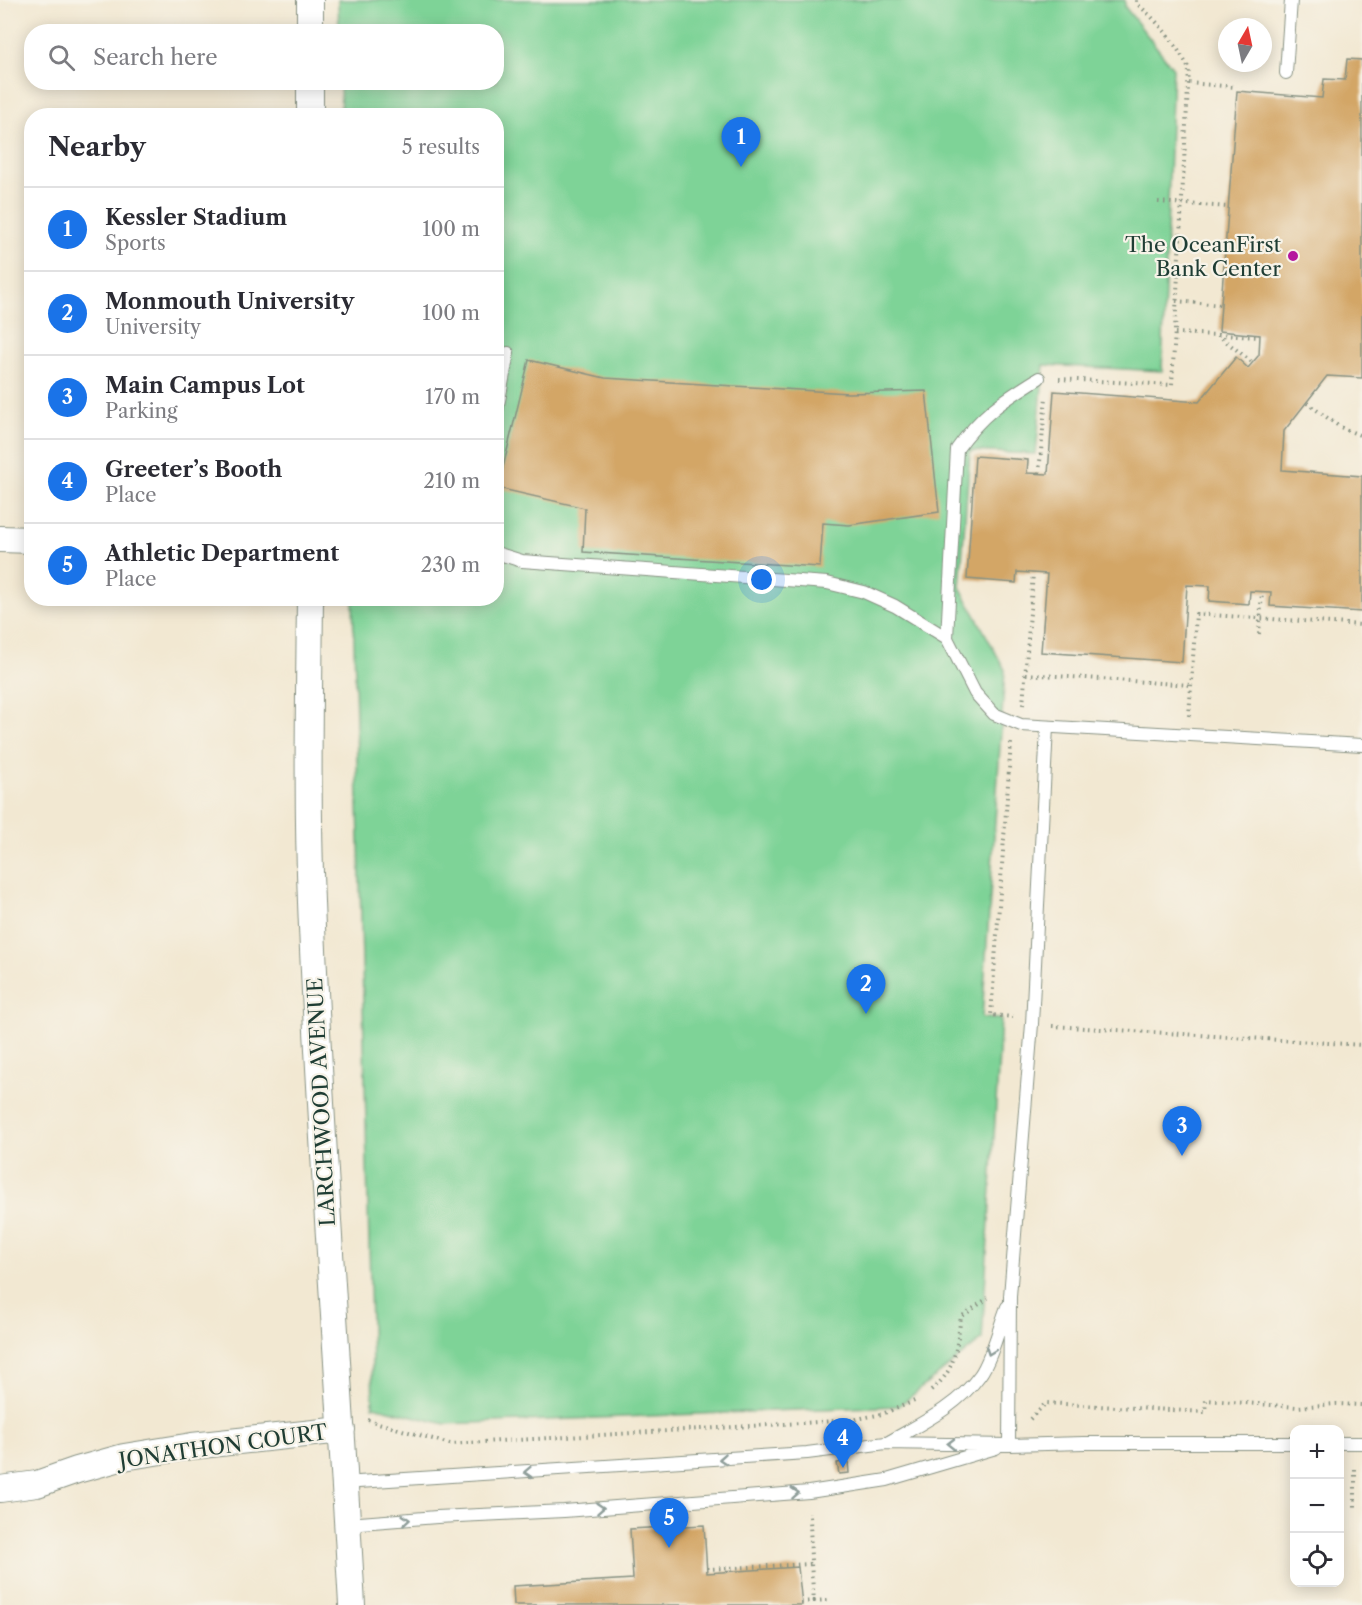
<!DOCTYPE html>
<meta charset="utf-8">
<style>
:root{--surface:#fff;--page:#f7f7f7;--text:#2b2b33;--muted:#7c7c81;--line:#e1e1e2;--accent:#1a73e8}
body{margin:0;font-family:"Libre Caslon Text",serif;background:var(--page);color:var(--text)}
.controls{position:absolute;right:18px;bottom:18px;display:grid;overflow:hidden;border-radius:12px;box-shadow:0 3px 15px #0003}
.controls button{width:54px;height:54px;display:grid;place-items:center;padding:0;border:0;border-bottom:2px solid var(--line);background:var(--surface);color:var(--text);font:30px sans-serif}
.compass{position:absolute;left:1218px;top:18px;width:54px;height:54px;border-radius:50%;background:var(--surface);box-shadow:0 3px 15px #0003;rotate:9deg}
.you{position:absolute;left:762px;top:580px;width:21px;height:21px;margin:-15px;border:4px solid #fff;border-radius:50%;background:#1a73e8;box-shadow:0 0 0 9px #1a73e833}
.badge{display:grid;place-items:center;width:39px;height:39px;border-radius:50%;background:var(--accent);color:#fff;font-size:20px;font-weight:700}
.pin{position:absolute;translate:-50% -50px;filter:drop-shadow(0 2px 3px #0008)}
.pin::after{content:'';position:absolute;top:32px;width:21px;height:18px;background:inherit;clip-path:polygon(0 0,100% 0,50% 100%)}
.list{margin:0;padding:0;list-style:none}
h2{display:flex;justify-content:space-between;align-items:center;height:78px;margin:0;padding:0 24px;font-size:26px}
h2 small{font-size:20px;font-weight:400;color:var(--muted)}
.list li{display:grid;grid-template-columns:39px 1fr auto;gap:18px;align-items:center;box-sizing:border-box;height:84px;padding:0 24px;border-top:2px solid var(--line)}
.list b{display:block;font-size:22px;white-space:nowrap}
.list p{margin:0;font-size:20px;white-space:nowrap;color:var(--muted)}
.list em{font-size:20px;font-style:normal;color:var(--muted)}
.icon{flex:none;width:33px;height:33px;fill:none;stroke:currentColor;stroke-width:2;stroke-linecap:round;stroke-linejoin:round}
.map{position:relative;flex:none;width:1362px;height:1605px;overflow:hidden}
.search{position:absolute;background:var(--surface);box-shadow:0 3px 15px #0003;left:24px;top:24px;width:480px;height:66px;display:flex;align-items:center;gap:15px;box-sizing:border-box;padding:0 21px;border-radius:24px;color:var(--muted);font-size:22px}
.panel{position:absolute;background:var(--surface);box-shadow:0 3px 15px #0003;left:24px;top:108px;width:480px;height:498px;border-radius:24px}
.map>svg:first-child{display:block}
.green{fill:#7ed397;stroke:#4e8866;stroke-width:1.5}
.building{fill:#d3a666}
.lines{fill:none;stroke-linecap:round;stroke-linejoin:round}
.service-casing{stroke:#889283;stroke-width:14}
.minor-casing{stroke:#889283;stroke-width:28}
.path{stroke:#889283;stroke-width:4;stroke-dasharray:1.5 4.5;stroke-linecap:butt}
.service{stroke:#fff;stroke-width:12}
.minor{stroke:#fff;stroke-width:26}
.oneway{stroke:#8f9e9a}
.poi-dot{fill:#b5179e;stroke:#f7f3e8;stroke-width:2}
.labels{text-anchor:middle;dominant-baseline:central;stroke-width:4.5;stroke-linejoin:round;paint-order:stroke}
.poi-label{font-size:21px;fill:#1f3d34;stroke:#f7f3e8;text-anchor:end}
.street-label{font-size:21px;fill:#1f3d34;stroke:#f7f3e8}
</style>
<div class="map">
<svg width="1362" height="1605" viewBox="0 0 1362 1605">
<rect width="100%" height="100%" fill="#f7f3e8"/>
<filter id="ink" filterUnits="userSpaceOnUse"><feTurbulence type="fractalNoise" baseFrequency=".0167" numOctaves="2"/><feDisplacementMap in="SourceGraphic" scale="12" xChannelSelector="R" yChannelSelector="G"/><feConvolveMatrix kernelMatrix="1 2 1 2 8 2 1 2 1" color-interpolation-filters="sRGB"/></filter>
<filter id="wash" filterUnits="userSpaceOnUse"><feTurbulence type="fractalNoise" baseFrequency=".008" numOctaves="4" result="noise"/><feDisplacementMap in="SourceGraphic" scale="24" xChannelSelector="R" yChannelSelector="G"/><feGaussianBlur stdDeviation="1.35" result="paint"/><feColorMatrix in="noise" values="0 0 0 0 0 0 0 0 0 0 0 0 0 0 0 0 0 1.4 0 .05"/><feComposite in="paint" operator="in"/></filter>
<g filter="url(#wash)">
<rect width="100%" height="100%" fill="#f2e8d2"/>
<path class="green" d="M338 0H1125V7L1173 68 1162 371 1044 365 1036 454 970 451 960 587 1005 670 982 1018 1001 1019 982 1339 899 1406 445 1424 373 1406 353 599 496 598V116L341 115 340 83 496 82V32L339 31Z"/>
<g id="blocks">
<path class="building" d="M1347 59 1362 60V378L1327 376 1284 431 1282 470 1362 476V612L1270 606 1271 592 1250 591 1249 604 1209 601 1210 586 1187 585 1182 662 1041 652 1047 574 1017 572 1016 583 967 579 975 456 1028 460 1027 473 1048 474 1054 391 1199 402 1236 357 1248 368 1259 355 1260 335 1219 331 1237 91 1322 98 1324 79 1345 80Z
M529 360 605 378 848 393 926 391 939 512 849 525 823 523 820 567 583 552 585 508 498 488Z
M848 1461 849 1473 839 1474 837 1463Z
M704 1525 707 1573 798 1567 802 1605H514L513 1586 633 1579 630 1529Z"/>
</g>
</g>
<g filter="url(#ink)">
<use href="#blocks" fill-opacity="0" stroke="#889283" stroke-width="1.5"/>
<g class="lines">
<g class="service-casing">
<path id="service" d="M1286 73 1291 0
M1039 378C1002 401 982 414 957 449L947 638 975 693 994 714 1021 725 1362 745
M496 416 508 353
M496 553 522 561 827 583 864 592 895 606 947 638
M887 1443C920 1424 957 1407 980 1375 992 1358 999 1327 1007 1307
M1340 1443H1362
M1009 1445 1010 1296 1032 1024 1047 727
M343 1483 807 1453 886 1443 1009 1445 1084 1443H1294
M347 1524 437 1517 564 1511 809 1492 887 1480 996 1448"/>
</g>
<g class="minor-casing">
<path id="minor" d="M310 32V0
M310 116V82
M0 539 32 540
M310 598C309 700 307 801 311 902 320 1137 339 1371 352 1605
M0 1489 37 1484 77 1470 124 1457 192 1446 342 1430"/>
</g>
<path class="path" d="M1189 83 1236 87
M1158 202 1229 207
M1176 301 1221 305
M1175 333 1218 335 1253 363
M1218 335 1260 337
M1059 379 1172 385 1189 69C1175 42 1159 22 1136 3V0
M1307 403 1340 427 1362 436
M1039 473 1046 397
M1259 634 1262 592
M1026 674 1191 685
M1023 705 1033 573
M1189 716 1196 614 1362 625
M1011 743 991 1015 1013 1017
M1052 1026 1362 1045
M931 1390C957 1370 956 1347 961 1317L988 1298
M1030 1419 1046 1403 1205 1412 1206 1400 1297 1407 1336 1404 1362 1405
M368 1420 450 1444 852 1420 882 1414 917 1400
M1355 1469V1510
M707 1569 811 1564 810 1512
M814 1601 829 1600
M801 1602 814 1601 811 1564"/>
<use href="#service" class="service"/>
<use href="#minor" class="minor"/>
</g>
<defs><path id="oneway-chevron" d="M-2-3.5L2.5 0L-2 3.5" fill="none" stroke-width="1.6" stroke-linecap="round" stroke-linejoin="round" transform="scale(1.5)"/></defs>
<g class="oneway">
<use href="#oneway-chevron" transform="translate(990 1351) rotate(110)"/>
<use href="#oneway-chevron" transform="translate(951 1444) rotate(-179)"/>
<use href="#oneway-chevron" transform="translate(723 1459) rotate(176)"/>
<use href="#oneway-chevron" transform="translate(528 1472) rotate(177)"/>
<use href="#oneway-chevron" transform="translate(795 1493) rotate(-4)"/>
<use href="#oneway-chevron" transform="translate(600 1508) rotate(-4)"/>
<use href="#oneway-chevron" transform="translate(406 1520) rotate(-5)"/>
</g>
</g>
<circle class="poi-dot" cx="1293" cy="256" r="6"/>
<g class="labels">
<g class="poi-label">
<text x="1281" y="244">The OceanFirst<tspan x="1281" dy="24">Bank Center</tspan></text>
</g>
<g class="street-label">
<text transform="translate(321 1102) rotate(-93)">LARCHWOOD AVENUE</text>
<text transform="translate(223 1446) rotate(-8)">JONATHON COURT</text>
</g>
</g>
</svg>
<div class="controls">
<button>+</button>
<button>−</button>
<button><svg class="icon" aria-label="locate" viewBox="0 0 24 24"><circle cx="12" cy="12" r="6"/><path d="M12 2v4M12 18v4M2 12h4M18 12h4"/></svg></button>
</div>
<svg class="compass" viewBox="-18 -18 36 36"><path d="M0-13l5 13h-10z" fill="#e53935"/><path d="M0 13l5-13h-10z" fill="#7c7c81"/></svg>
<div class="you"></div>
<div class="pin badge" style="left:741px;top:167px">1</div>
<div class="pin badge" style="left:866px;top:1014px">2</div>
<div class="pin badge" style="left:1182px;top:1156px">3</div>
<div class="pin badge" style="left:843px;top:1468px">4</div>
<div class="pin badge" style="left:669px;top:1548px">5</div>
<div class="search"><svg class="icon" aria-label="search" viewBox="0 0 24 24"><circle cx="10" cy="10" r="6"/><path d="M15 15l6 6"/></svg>Search here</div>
<section class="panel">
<h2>Nearby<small>5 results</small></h2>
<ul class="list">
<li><span class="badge">1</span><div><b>Kessler Stadium</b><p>Sports</p></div><em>100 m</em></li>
<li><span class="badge">2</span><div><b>Monmouth University</b><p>University</p></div><em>100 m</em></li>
<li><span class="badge">3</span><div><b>Main Campus Lot</b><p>Parking</p></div><em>170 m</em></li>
<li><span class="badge">4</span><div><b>Greeter’s Booth</b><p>Place</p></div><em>210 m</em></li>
<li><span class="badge">5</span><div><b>Athletic Department</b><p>Place</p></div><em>230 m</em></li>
</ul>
</section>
</div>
